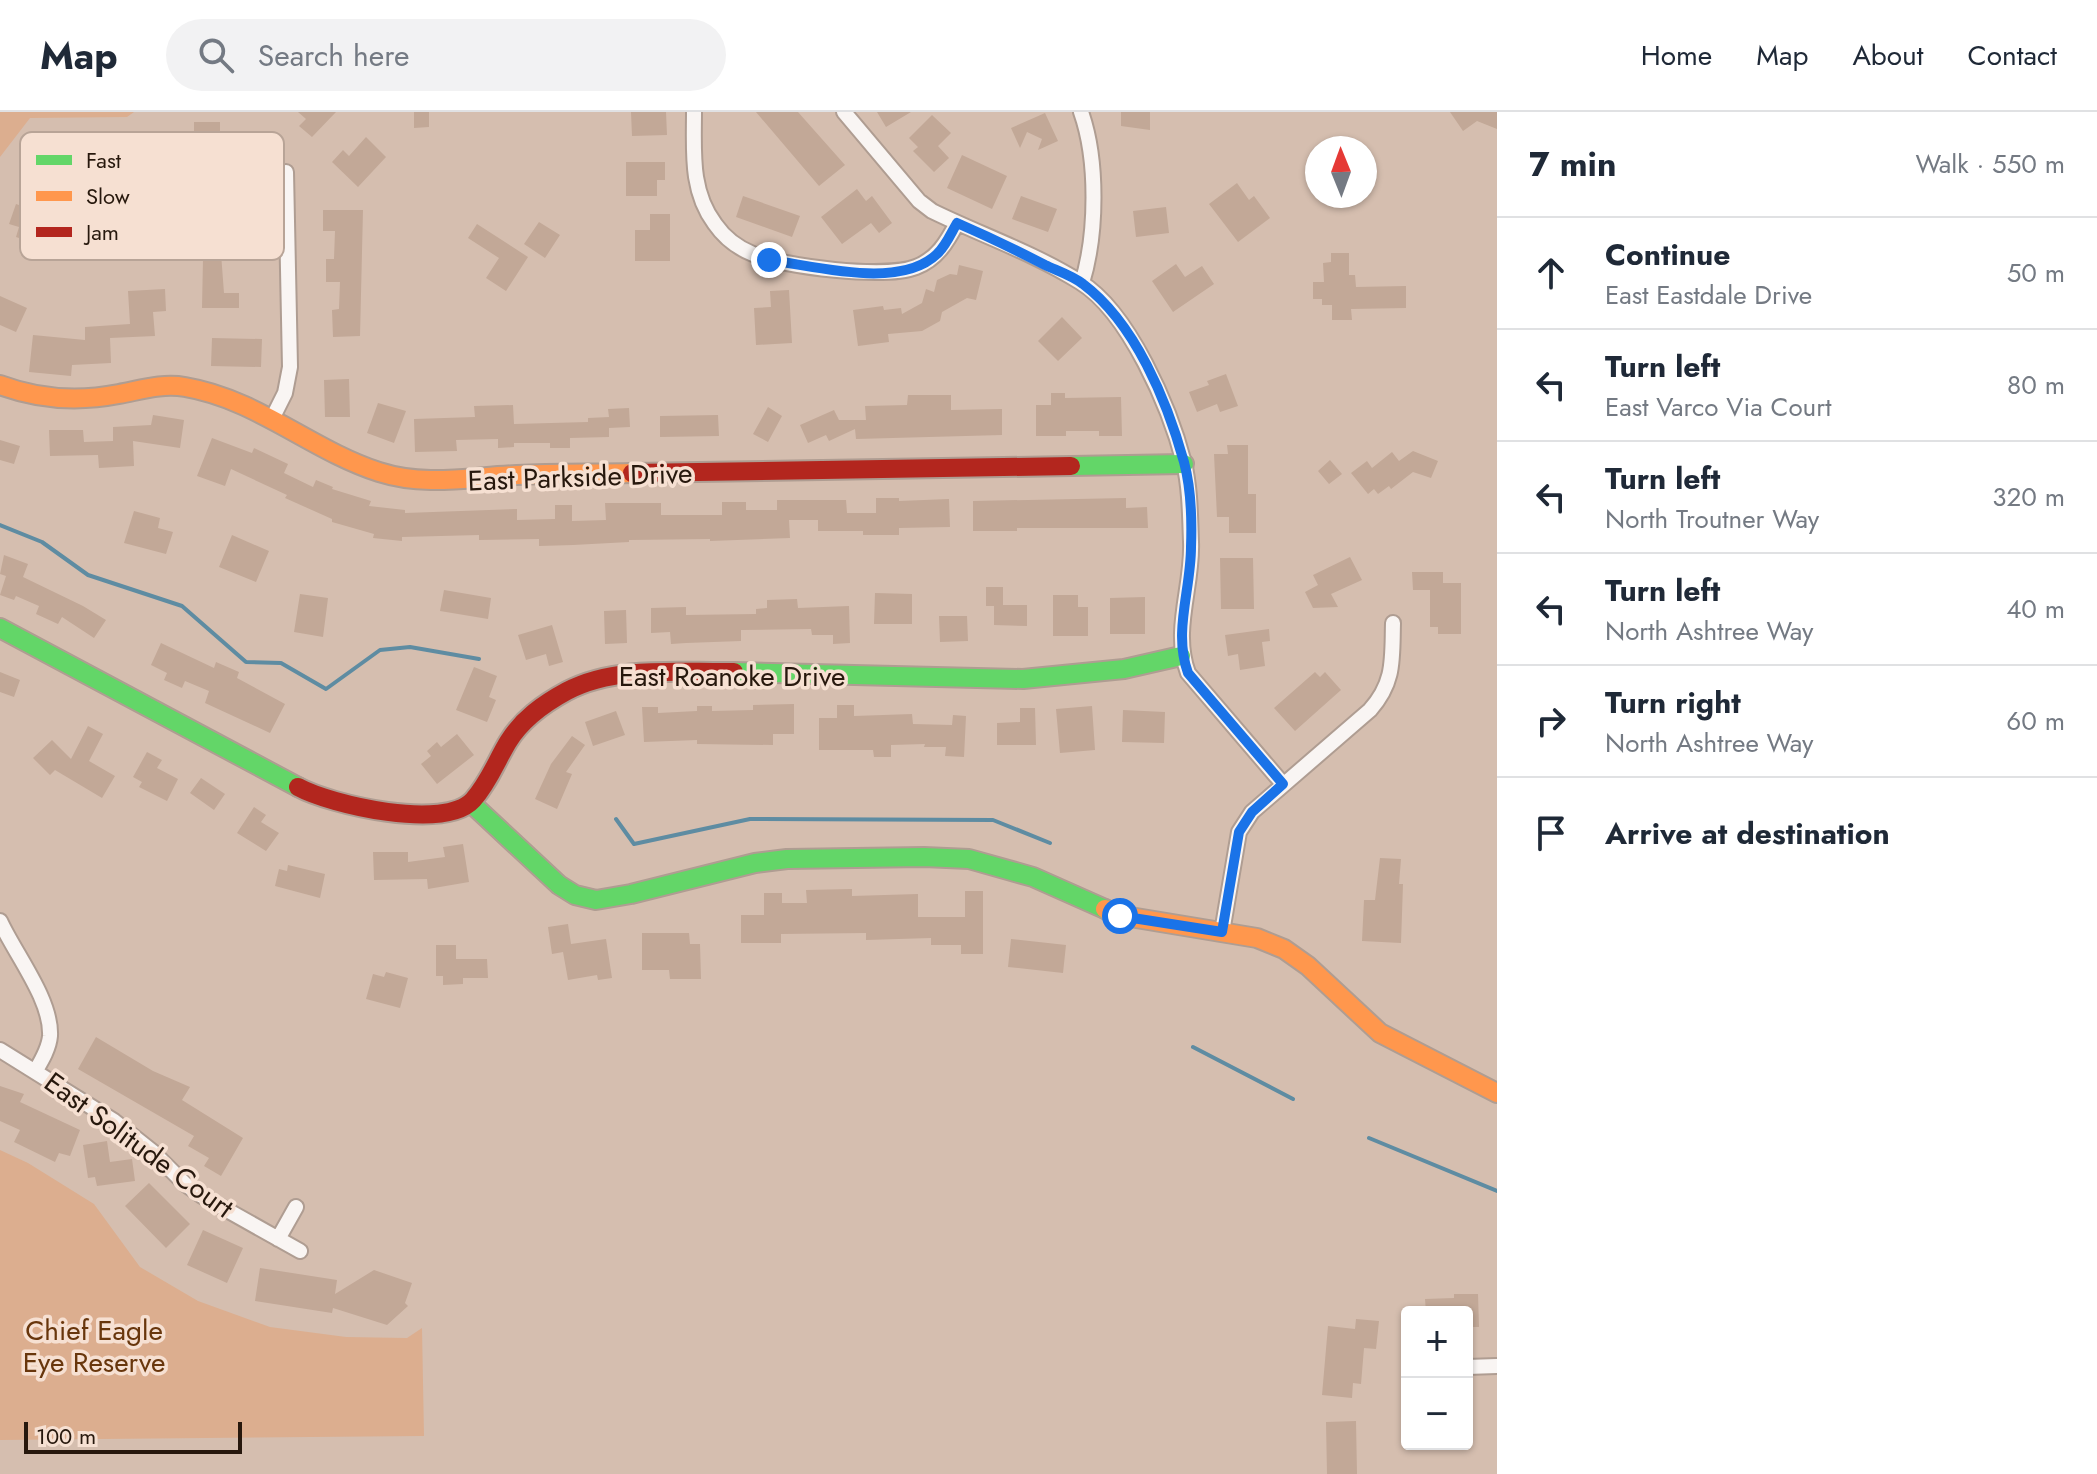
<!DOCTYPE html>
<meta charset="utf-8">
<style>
:root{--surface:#fff;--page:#f2f2f3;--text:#1f2937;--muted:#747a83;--line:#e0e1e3}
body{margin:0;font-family:Jost,sans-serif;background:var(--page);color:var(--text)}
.controls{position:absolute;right:24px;bottom:24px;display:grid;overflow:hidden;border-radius:8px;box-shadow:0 2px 6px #0004}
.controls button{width:72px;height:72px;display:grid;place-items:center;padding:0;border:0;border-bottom:2px solid var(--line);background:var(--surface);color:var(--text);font:40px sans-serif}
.compass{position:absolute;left:1305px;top:24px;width:72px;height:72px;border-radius:50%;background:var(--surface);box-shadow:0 2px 6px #0004;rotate:359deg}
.scale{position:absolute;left:24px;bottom:20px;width:218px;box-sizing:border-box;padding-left:8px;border:4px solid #27180d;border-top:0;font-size:22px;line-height:28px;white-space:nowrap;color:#27180d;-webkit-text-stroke:6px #f6e0d2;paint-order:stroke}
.stop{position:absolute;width:24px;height:24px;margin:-18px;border:6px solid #1a73e8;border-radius:50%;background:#fff}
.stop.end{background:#1a73e8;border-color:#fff;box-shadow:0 2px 8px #0008}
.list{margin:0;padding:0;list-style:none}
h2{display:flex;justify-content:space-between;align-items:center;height:104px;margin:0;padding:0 32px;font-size:34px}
h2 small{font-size:26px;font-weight:400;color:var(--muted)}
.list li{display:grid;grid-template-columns:52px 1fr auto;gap:24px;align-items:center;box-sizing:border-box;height:112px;padding:0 32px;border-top:2px solid var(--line)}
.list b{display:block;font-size:30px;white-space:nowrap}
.list p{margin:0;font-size:26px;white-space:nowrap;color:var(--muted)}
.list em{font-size:26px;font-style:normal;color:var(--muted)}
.icon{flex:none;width:44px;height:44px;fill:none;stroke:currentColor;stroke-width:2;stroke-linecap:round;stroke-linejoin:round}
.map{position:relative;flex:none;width:1497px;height:1362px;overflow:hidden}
header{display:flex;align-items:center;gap:48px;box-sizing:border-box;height:112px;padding:0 40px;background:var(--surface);border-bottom:2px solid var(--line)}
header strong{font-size:38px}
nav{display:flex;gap:44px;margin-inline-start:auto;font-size:28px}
.search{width:560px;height:72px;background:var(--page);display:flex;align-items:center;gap:20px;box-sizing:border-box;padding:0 28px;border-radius:44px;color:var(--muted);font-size:30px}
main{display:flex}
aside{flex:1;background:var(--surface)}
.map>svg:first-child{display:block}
.green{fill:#dcae8f}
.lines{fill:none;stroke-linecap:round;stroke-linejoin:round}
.stream{stroke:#5e8ca2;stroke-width:4}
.building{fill:#c2a897}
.street-casing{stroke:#af9d92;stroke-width:18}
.fast-casing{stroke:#af9d92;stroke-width:22}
.slow-casing{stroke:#af9d92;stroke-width:22}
.jam-casing{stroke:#af9d92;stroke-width:22}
.street{stroke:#f9f5f3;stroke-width:14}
.fast{stroke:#63d668;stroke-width:18}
.slow{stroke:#ff974d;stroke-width:18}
.jam{stroke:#b3261e;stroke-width:18}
.route{stroke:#1a73e8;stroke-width:10}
.labels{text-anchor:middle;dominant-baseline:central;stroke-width:7;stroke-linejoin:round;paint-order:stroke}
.street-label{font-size:28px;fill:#27180d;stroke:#f6e0d2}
.park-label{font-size:28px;fill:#68360c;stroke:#f6e0d2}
.key{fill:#f6e0d2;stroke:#b8a497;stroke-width:2}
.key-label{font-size:22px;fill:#27180d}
</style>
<header>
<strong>Map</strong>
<div class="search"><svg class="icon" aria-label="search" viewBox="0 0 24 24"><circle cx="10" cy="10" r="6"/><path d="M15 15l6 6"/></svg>Search here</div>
<nav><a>Home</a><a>Map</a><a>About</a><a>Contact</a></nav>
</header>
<main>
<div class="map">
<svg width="1497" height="1362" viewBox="0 0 1497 1362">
<rect width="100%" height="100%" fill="#d5beaf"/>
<path class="green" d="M0 0H134L127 5 30 6 0 45Z
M0 1038 28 1051 94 1092 140 1155 198 1189 270 1215 346 1225 407 1226 422 1216 424 1324 0 1328Z"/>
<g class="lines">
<path class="stream" d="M0 413 42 430 88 463 182 494 246 550 281 551 326 577 380 538 410 535 479 547
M616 707 634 732 750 707 993 708 1050 731
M1193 935 1293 987
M1369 1026 1497 1079"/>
</g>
<path class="building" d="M298 0H336L312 25 299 14 306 7Z
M414 0H429V15L414 16Z
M631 0H666L667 23 632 24Z
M756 0H798L845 53 819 74Z
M877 0H911L886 15Z
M1121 0H1150V18L1121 14Z
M1450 0H1497V17L1477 9 1463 19Z
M1045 1 1058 29 1038 38 1042 27 1027 20 1020 36 1011 16Z
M932 3 951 21 938 34 949 46 934 60 913 39 918 35 909 26Z
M194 10H220V34H208V51H194Z
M366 25 386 45 358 75 332 50 343 38 349 44Z
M962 43 1007 64 992 97 947 76Z
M626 50H665V68H657V84H626Z
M1237 71 1249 88 1254 84 1270 106 1238 130 1209 92Z
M857 77 866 89 872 84 892 111 879 121 871 111 842 132 821 105Z
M743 84 800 104 792 125 736 105Z
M1021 84 1057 97 1048 120 1012 107Z
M16 92 84 115 77 137 58 131 53 147 34 141 37 132 16 125 19 115 9 112Z
M1166 95 1169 121 1136 125 1133 99Z
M323 98H363L360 224 333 225 332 198 339 197 340 170H326V147H334L335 119H323Z
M650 102H670V149H635V118H650Z
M539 110 560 123 545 146 524 132Z
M477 112 528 145 506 179 486 166 499 146 468 126Z
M186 114H209V129L220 128 224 181H239V196H202L203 147H186Z
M1331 141H1349V163H1355L1356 175 1406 174V196L1351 197 1352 208H1332V193H1322V187H1313V170H1324L1323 151 1331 150Z
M1176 152 1185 165 1202 154 1214 172 1173 200 1152 169Z
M959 153 983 159 976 188 967 186 942 200 940 209 922 219 888 222 889 230 858 234 853 198 883 194 884 198 901 196 902 202 922 191 926 177 934 180 937 168 950 162 957 163Z
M165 177 166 199 153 200 155 224 110 226 111 251 72 253 71 264 29 260 33 223 85 228V215L130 212 128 179Z
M789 178 792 231 756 233 754 196 771 195 770 179Z
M0 184 27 196 16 220 0 213Z
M1062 205 1082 226 1058 249 1038 229Z
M212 226 262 227 261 255 211 254Z
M1226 262 1238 294 1220 300 1217 292 1197 300 1189 280 1209 273 1207 269Z
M349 267 350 305H325L324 268Z
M1051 281H1065V286L1121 285 1122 324H1099V319H1066V324H1036V293H1051Z
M908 283H951V298L1002 297V323L856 327 855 317 829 329 826 323 808 331 800 313 834 298 839 308H866L865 294 907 293Z
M378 291 406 299 394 331 367 321Z
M513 293 514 312 588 310V306L609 305 608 297 629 296 630 315 609 316V325L570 326V336H550V331H514V335L498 336V327L456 328 457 339 415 340 414 307 475 305 474 294Z
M768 295 782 304 768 330 753 322Z
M153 303 184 308 180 336 133 329 134 354 99 356 98 343 50 344 49 318H83L84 330 113 329V315L151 313Z
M718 303 719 324 660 325V304Z
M212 326 252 341 254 336 288 352 284 361 313 375 316 368 333 375 332 377 371 389 369 394 405 398V401L517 397V408L555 407V393H572V409L606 408 605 391H661V403H722V390H746V398H777V388H846L847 401H876V386H899V389L949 387 950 415 899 416V423H863V419H818V408H789L790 426 710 429V427L629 428V430L573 433 539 434V427L479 428V423L402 425V429L373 426 374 422 332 410V407L285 386 287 383 231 357 225 374 197 364Z
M0 328 20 334 14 352 0 348Z
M1227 333H1248V382H1256V421H1229V405H1217L1214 342H1228Z
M1413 339 1438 349 1431 366 1413 360 1391 377 1389 374 1378 382 1374 377 1368 382 1351 361 1367 349 1372 356 1392 340 1399 349Z
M1330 348 1342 362 1329 372 1318 359Z
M1126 386V396L1147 395 1148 416H1017V419H973V389Z
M134 399 160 406 158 416 173 420 166 442 124 431Z
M232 423 269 439 256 470 219 455Z
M4 443 28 452 23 465 83 494 106 508 94 526 62 505 58 512 36 502 39 494 16 484 14 488 0 483 6 464 0 462Z
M1350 445 1362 468 1331 482 1338 495 1313 496 1305 480 1318 473 1313 463Z
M1220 446H1253L1254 497H1221Z
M1412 460H1443V471H1461V522H1438V515H1430V478H1413Z
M986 475H1003V493H1027V514L994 513V494H986Z
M444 478 491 486 488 507 440 499Z
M875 481 912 482V512H874Z
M300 482 328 486 323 525 294 520Z
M1053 483H1078V495H1088V524H1053Z
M1145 485V522H1110V486Z
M797 487 798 496 849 494 850 531 833 532V523H812L811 517 741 518V529L686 531 671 532 670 520 651 521V496L686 495V503L756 502V497L767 496V488Z
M626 498 627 531 605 532 604 499Z
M939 504H967L968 529 940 530Z
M552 513 563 550 549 554 546 542 526 548 518 523Z
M1269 517 1270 529 1262 530 1265 554 1240 558 1238 542 1228 544 1225 523Z
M161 531 214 556 216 550 239 560 237 566 285 592 270 621 205 591 209 579 185 569 182 576 164 568 167 561 151 553Z
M474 555 497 564 489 585 496 588 487 610 456 598Z
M0 560 20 568 14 585 0 580Z
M1315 560 1320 565 1325 560 1341 578 1295 619 1274 596Z
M794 592V622H773V633L697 632V628L644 630 642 595H658V601L697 599V594H712V599L753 598V593Z
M837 593H854V604L912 602 913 612 952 613 953 603 966 604 964 645 945 644 946 635H924L925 632 891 633V645H874L873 638H819V606H837Z
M1092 594 1095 638 1060 641 1056 597Z
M1020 596H1035L1036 633H997V611L1020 610Z
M1123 598 1165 600 1164 631 1122 630Z
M616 599 625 623 593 634 585 610Z
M88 614 103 622 89 649 115 664 102 686 55 658 50 663 33 646 52 628 71 647Z
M457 622 474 643 437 672 421 652 431 644 427 639 437 630 441 635Z
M572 624 585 633 566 660 572 662 557 697 535 687 551 652Z
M147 640 162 648 157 656 178 667 167 689 139 675 142 670 133 665Z
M201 666 225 682 214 698 190 681Z
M254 695 266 703 261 710 279 721 266 739 237 721Z
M463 732 469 770 428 777 427 767 374 768 373 740H408V750L445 745 443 735Z
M1380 746 1401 747 1399 772H1403L1401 831 1362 829 1364 788H1375Z
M288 753 325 762 320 786 275 774 279 757 287 759Z
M852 777V784L918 782V805H965V779H983V842H961V833H931V826L866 828V821L781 822V831H741V803H764V781H782V791H807L806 778Z
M568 812 571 832 606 827 612 866 598 868 597 863 568 868 563 840 552 842 548 815Z
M642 821H689L690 832H700L701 867H670L669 858H642Z
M1011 827 1066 833 1063 861 1008 855Z
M436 833H456V847H487L488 866H463V872L443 873V864H436Z
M386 860 408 866 400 896 366 887 373 862 384 865Z
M96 925 153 959 190 975 182 988 243 1026 221 1064 204 1054 209 1046 188 1034 194 1024 78 957Z
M0 974 24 982 20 990 80 1018 70 1044 59 1041 55 1050 14 1030 20 1018 0 1009Z
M107 1029 110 1050 132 1047 135 1069 97 1074 95 1065 88 1066 83 1033Z
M149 1071 190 1112 166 1136 125 1094Z
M203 1118 243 1136 227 1171 187 1153Z
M260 1156 337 1168 335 1182 374 1158 412 1171 405 1191 408 1194 387 1213 333 1196 332 1201 255 1189Z
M1454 1182H1478L1479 1215H1467V1200H1426L1425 1187 1454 1186Z
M1356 1207 1379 1209 1376 1237 1364 1236 1361 1272 1353 1271 1352 1286 1322 1283 1328 1214 1355 1217Z
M1356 1309 1357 1362H1327L1326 1310Z"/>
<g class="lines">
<g class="street-casing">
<path id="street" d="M694 0C694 39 690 79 715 112 724 125 738 136 753 142 784 155 885 167 916 155 937 147 947 130 957 111
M844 0 919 89 932 99C981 123 1034 141 1080 170 1129 200 1170 296 1184 351 1190 376 1190 404 1191 430 1193 474 1172 518 1188 561L1283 672
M1081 0C1098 48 1097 122 1082 171
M272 307 285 281 290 255 286 60
M0 809C15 842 52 888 50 924 49 936 42 948 36 958
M1222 820 1239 720 1252 700 1370 598C1395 570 1392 547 1393 511
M0 938 114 1009 153 1040 185 1072 202 1084 300 1139
M278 1127 296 1095
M1467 1255 1497 1254"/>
</g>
<g class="fast-casing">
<path id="fast" d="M1071 354 1184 352
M0 516 298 675
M734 560 1023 567 1124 557 1181 544
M471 691 559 773 575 783 596 788 631 782 755 751 787 747 924 745 969 747 1033 765 1105 797"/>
</g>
<g class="slow-casing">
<path id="slow" d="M0 273C40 288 78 290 119 282 141 278 162 271 185 275 257 287 311 338 379 360 426 375 469 365 517 363 555 361 594 362 632 361
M1105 797 1118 803 1257 826 1284 837 1308 854 1380 921 1497 981"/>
</g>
<g class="jam-casing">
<path id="jam" d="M632 361 1071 354
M298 675C331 693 445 719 473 688 489 670 496 650 508 630 522 607 543 592 567 579 616 553 680 561 734 560"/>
</g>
<use href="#street" class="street"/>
<use href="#fast" class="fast"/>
<use href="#slow" class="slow"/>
<use href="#jam" class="jam"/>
</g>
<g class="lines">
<path class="route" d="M769 148C816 154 900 178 937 142 946 134 951 121 957 111 987 124 1016 138 1045 153 1058 159 1073 164 1083 172 1135 211 1167 289 1184 350 1191 376 1192 408 1191 435 1191 478 1173 520 1188 561L1283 672 1252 700 1239 720 1222 820 1120 804"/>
</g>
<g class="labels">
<g class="street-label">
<text transform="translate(580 365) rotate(-2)">East Parkside Drive</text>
<text x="732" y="564">East Roanoke Drive</text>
<text transform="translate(139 1033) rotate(36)">East Solitude Court</text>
</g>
<g class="park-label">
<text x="94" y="1218">Chief Eagle<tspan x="94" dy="32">Eye Reserve</tspan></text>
</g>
</g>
<rect x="20" y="20" width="264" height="128" rx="12" class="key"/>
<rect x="36" y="43" width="36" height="10" fill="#63d668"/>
<rect x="36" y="79" width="36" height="10" fill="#ff974d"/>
<rect x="36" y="115" width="36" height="10" fill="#b3261e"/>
<g class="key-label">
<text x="86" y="56">Fast</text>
<text x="86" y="92">Slow</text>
<text x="86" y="128">Jam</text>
</g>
</svg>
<div class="controls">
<button>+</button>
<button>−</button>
</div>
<svg class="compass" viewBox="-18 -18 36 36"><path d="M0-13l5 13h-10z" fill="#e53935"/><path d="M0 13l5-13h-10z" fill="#747a83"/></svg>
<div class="scale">100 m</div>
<div class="stop" style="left:1120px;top:804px"></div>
<div class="stop end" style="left:769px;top:148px"></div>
</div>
<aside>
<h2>7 min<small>Walk · 550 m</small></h2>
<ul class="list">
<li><svg class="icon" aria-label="ahead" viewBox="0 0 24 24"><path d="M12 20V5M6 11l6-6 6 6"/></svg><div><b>Continue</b><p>East Eastdale Drive</p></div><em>50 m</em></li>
<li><svg class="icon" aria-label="left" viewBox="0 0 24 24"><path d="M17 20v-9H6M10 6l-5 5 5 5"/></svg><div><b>Turn left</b><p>East Varco Via Court</p></div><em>80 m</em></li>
<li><svg class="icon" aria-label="left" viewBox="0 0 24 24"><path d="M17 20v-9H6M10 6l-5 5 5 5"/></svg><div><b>Turn left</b><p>North Troutner Way</p></div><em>320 m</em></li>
<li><svg class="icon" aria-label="left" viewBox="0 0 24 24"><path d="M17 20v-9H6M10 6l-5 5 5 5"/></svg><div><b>Turn left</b><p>North Ashtree Way</p></div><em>40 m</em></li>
<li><svg class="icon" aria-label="right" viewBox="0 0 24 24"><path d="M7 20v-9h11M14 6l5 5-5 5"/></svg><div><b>Turn right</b><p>North Ashtree Way</p></div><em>60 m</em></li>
<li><svg class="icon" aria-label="arrive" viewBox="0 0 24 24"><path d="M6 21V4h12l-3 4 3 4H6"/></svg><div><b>Arrive at destination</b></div></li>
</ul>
</aside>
</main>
